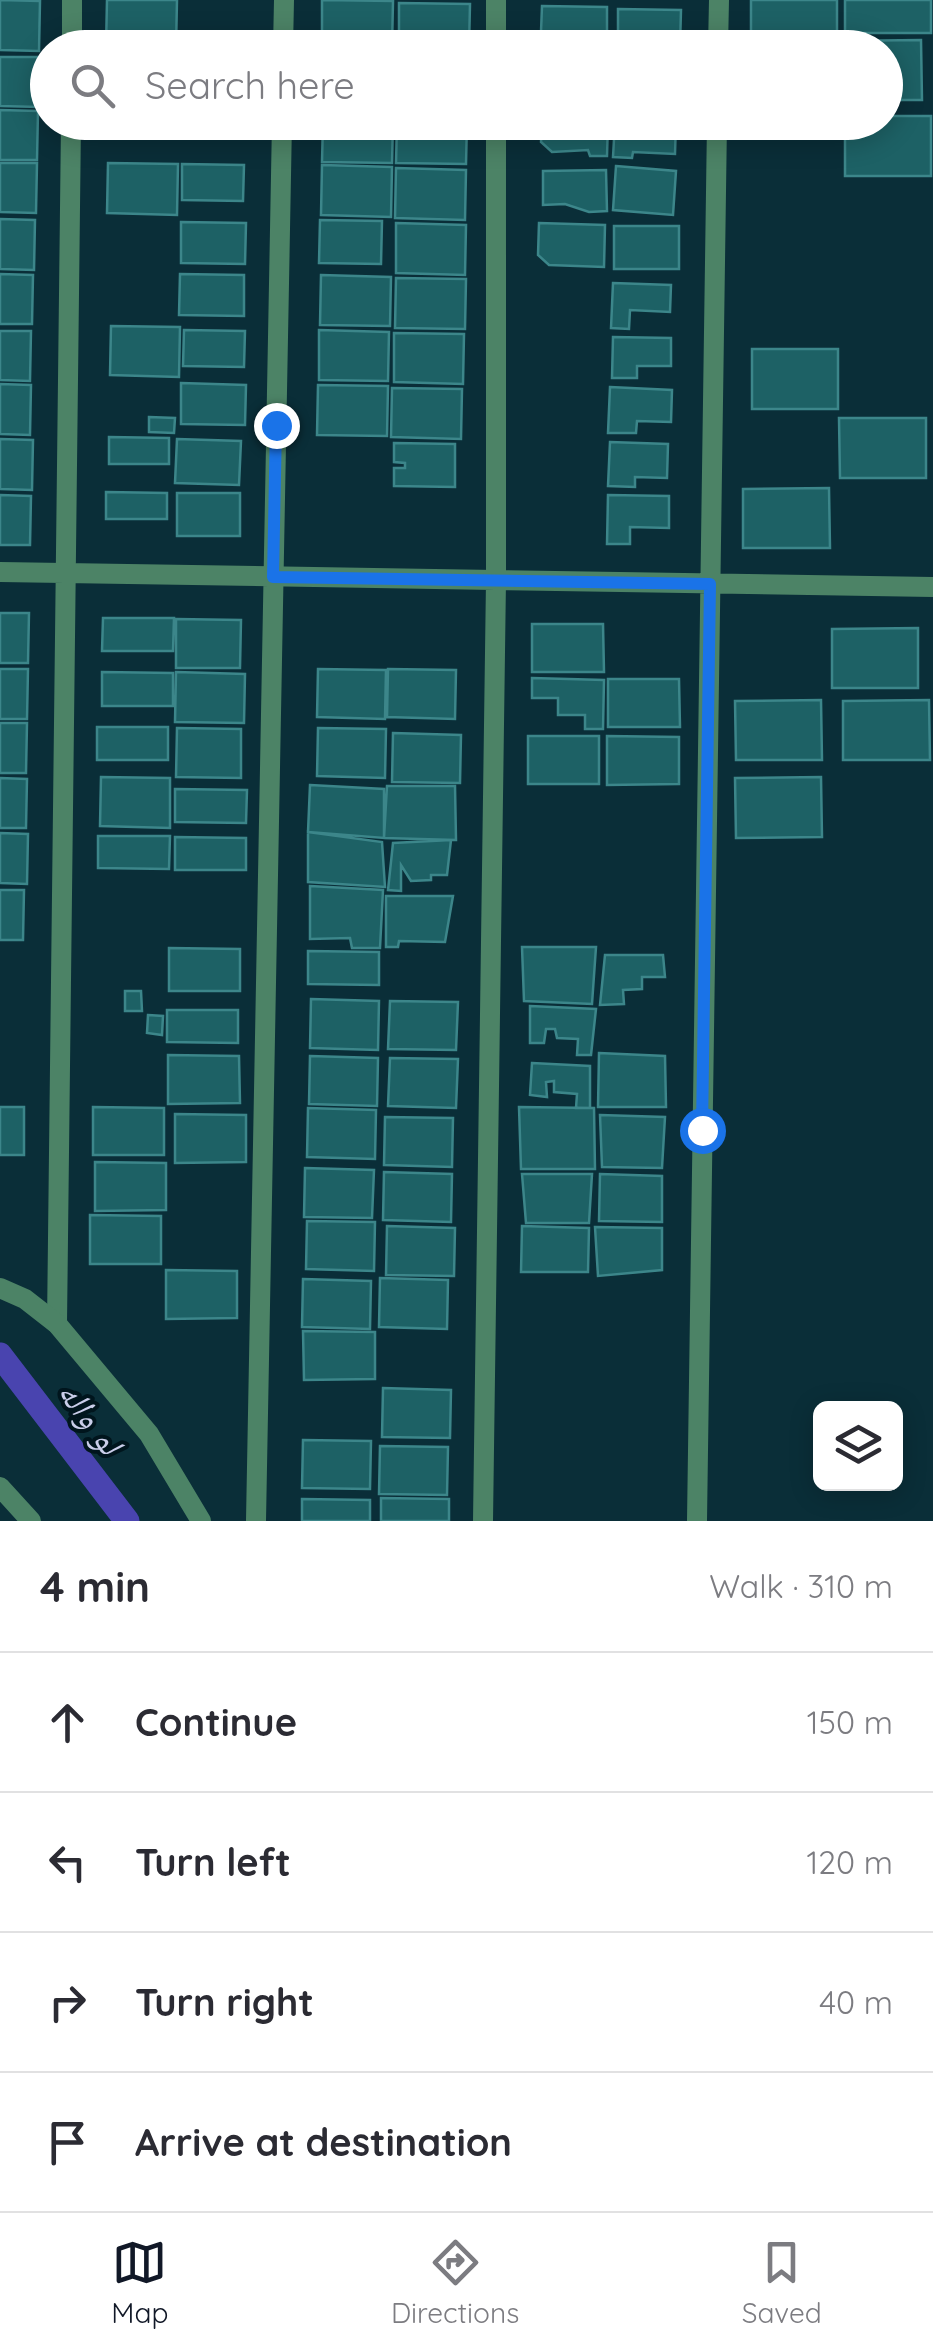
<!DOCTYPE html>
<meta charset="utf-8">
<style>
:root{--surface:#fff;--page:#f7f7f7;--text:#2b2b33;--muted:#7c7c81;--line:#e1e1e2;--accent:#111827}
body{margin:0;font-family:Quicksand,"Noto Naskh Arabic",sans-serif;background:var(--page);color:var(--text)}
.controls{position:absolute;right:30px;bottom:30px;display:grid;overflow:hidden;border-radius:15px;box-shadow:0 5px 25px #0003}
.controls button{width:90px;height:90px;display:grid;place-items:center;padding:0;border:0;border-bottom:2px solid var(--line);background:var(--surface);color:var(--text);font:50px sans-serif}
.stop{position:absolute;width:30px;height:30px;margin:-22px;border:8px solid #1a73e8;border-radius:50%;background:#fff}
.stop.end{background:#1a73e8;border-color:#fff;box-shadow:0 2px 10px #0008}
.list{margin:0;padding:0;list-style:none}
h2{display:flex;justify-content:space-between;align-items:center;height:130px;margin:0;padding:0 40px;font-size:42px}
h2 small{font-size:32px;font-weight:400;color:var(--muted)}
.list li{display:grid;grid-template-columns:65px 1fr auto;gap:30px;align-items:center;box-sizing:border-box;height:140px;padding:0 40px;border-top:2px solid var(--line)}
.list b{display:block;font-size:38px;white-space:nowrap}
.list em{font-size:32px;font-style:normal;color:var(--muted)}
.icon{flex:none;width:55px;height:55px;fill:none;stroke:currentColor;stroke-width:2;stroke-linecap:round;stroke-linejoin:round}
.map{position:relative;flex:none;width:933px;height:1521px;overflow:hidden}
.search{position:absolute;background:var(--surface);box-shadow:0 5px 25px #0003;left:30px;right:30px;top:30px;height:110px;display:flex;align-items:center;gap:25px;box-sizing:border-box;padding:0 35px;border-radius:55px;color:var(--muted);font-size:38px}
.sheet{height:690px;background:var(--surface)}
nav{display:flex;justify-content:space-around;align-items:center;box-sizing:border-box;height:140px;border-top:2px solid var(--line);background:var(--surface);font-size:28px;color:var(--muted)}
nav a{display:grid;justify-items:center;gap:5px}
nav .on{color:var(--accent)}
.map>svg:first-child{display:block}
.lines{fill:none;stroke-linecap:round;stroke-linejoin:round}
.canal{stroke:#4944af;stroke-width:25}
.building{fill:#1d6165;stroke:#3c868a;stroke-width:2.5}
.minor{stroke:#4c8366;stroke-width:20}
.tertiary{stroke:#4c8366;stroke-width:20}
.route{stroke:#1a73e8;stroke-width:12}
.labels{text-anchor:middle;dominant-baseline:central;stroke-width:8;stroke-linejoin:round;paint-order:stroke}
.water-label{font-size:35px;font-style:italic;fill:#caceea;stroke:#00151d}
</style>
<div class="map">
<svg width="933" height="1521" viewBox="0 0 933 1521">
<rect width="100%" height="100%" fill="#0a2e38"/>
<g class="lines">
<path class="canal" d="M0 1355 127 1521"/>
</g>
<path class="building" d="M0 0 40 1 39 51 0 50Z
M107 0H177L176 48 106 47Z
M322 0 393 1 392 48H322Z
M751 0H837V31L751 32Z
M845 0H931V33H845Z
M399 3 470 4 469 48H399Z
M542 6 607 7V46H591V41H549L541 32Z
M618 9 681 10 680 46 618 48Z
M921 40 922 100H886V48H835V41Z
M0 57H40L39 107 0 106Z
M0 110 38 111 37 160H0Z
M886 116H931V176H845V122H886Z
M323 122H393L392 163 322 162Z
M397 122H467L466 164 396 163Z
M542 122H608L607 156H590L588 150 552 152 541 142Z
M615 122H676L675 154 633 152 632 158 613 157Z
M0 163H37L36 213 0 212Z
M108 163 178 164 177 215 107 213Z
M182 164 244 165 243 201 182 200Z
M322 165 392 167 391 217 321 215Z
M616 166 676 171 673 215 613 210Z
M396 168 466 170 465 220 395 218Z
M606 170 607 211 589 212 565 204 543 205V171Z
M0 219 35 220 34 270 0 269Z
M320 220 382 221 381 264 319 263Z
M181 222 246 223 245 264 181 263Z
M396 223 466 225 465 275 396 273Z
M539 223 605 225 604 267 549 265 538 255Z
M614 226H679V269H614Z
M0 274 33 275 32 324H0Z
M180 274 244 275V316L179 315Z
M321 275 391 277 390 326 320 325Z
M396 278 466 279 465 329 395 328Z
M613 283 671 285 670 312 630 310 629 329 611 328Z
M111 326 180 327 179 377 110 375Z
M184 330 245 331 244 367 183 366Z
M319 330 389 332 388 381 319 380Z
M0 331H31L30 381 0 380Z
M394 333 464 334 463 384 394 382Z
M613 337 671 338V366H637V378H612Z
M752 349H838V409H752Z
M181 383 246 385 245 425 181 424Z
M0 384 31 385 30 435 0 434Z
M318 385 388 386 387 436 317 435Z
M610 387 672 390 671 422 637 421 636 433H608Z
M392 388 462 389 461 439 391 437Z
M149 417 175 418 174 433 149 432Z
M839 418H926V478H840Z
M109 437 169 438V464H109Z
M0 439 33 440 32 490 0 489Z
M177 439 241 441 239 485 175 483Z
M610 442 668 444 667 478 635 477V487L608 486Z
M394 443 455 444V487L394 486V468H405V463L394 462Z
M829 488 830 548H743V489Z
M106 492 167 493V519H106Z
M177 493H240V536H177Z
M0 495 31 496 30 545H0Z
M608 495 669 496V528L630 527V544H607Z
M0 613H29L28 663H0Z
M103 618H174L173 651H102Z
M176 619 241 620 240 668H176Z
M532 624H603L604 672H532Z
M918 628V688H832V629Z
M0 669H28L27 719H0Z
M318 669 386 670 385 719 317 717Z
M388 669 456 670 455 719 387 717Z
M102 672 173 673V706H102Z
M176 672 245 674 244 723 175 722Z
M532 678 604 680 603 729H585V715H558V698H532Z
M608 679H679L680 727H608Z
M821 700 822 760H736L735 701Z
M929 700 930 760H843V701Z
M0 723H27L26 773H0Z
M97 727H168V760H97Z
M177 728 241 729V778L176 777Z
M318 728 386 729 385 778 317 776Z
M393 733 461 735 460 783 392 782Z
M528 736H599V784H528Z
M607 736 679 737V784L607 785Z
M101 777 170 778V828L100 826Z
M821 777 822 837 736 838 735 778Z
M0 778 27 779 26 828H0Z
M310 785 384 789V838L308 832Z
M387 786H455L456 840 384 838Z
M175 789 247 790 246 823 175 822Z
M308 832 382 842 385 887 308 882Z
M0 833 28 834 27 884 0 883Z
M98 836H170L169 869 98 868Z
M175 837 246 838V870H175Z
M451 840 447 875H431V880L411 881 401 865V891L388 890 393 843Z
M310 886 383 890 380 948H352L350 938 310 939Z
M0 890H24L23 940H0Z
M386 896H453L445 942 399 941 398 947H386Z
M522 947H596L592 1004 524 1001Z
M169 948 240 949V991H169Z
M308 951 379 952V985L308 984Z
M605 955H663L665 977H642V989L623 990 624 1004 600 1005Z
M125 991H141L142 1011H125Z
M311 999 379 1001 378 1050 310 1048Z
M390 1001 458 1002 456 1050 388 1049Z
M530 1006 596 1009 591 1055H577L578 1039 557 1038 555 1029H546L544 1043H530Z
M167 1010H238V1043L167 1042Z
M148 1015 163 1016 162 1035 147 1033Z
M599 1053 665 1056 666 1107H598Z
M168 1055 239 1056 240 1103 168 1104Z
M310 1056 378 1058 377 1106 309 1104Z
M390 1058 458 1059 456 1108 388 1106Z
M532 1063 590 1066V1108H576L577 1094 554 1092V1081L546 1082 547 1097 530 1095Z
M0 1107H24V1155H0Z
M93 1107 164 1108V1155H93Z
M519 1107 594 1108 595 1169H521Z
M308 1108 376 1110 375 1159 307 1157Z
M175 1114 246 1115V1162L175 1163Z
M600 1115 665 1117 662 1168 602 1167Z
M385 1117 453 1118 452 1167 384 1165Z
M95 1162 166 1163V1210L95 1211Z
M305 1168 374 1170 372 1218 304 1217Z
M384 1172 452 1174 451 1222 383 1220Z
M522 1174H592L589 1223H526Z
M600 1174 662 1176V1222L599 1221Z
M90 1215 161 1216V1264H90Z
M307 1221 375 1222 374 1271 306 1269Z
M387 1226 455 1228 454 1276 386 1275Z
M522 1226 589 1228 588 1272H521Z
M595 1227 662 1228V1270L598 1276Z
M166 1270 237 1271V1318L166 1319Z
M380 1278 448 1280 447 1329 379 1327Z
M303 1279 371 1281 370 1329 302 1327Z
M303 1331 375 1332V1379L304 1380Z
M383 1388 451 1390 450 1438 382 1437Z
M303 1440 371 1441 370 1489 302 1488Z
M380 1446 448 1447 447 1495 379 1494Z
M381 1498 449 1499V1521H381Z
M302 1499 370 1500V1521H302Z"/>
<g class="lines">
<path class="minor" d="M496 0V48
M72 48V0
M283 48 284 0
M718 48 719 0
M0 572 933 587
M57 1324 71 122
M256 1521 282 122
M483 1521 496 580V122
M697 1521 717 122"/>
<path class="tertiary" d="M0 1288 25 1299 57 1324 149 1434 201 1521
M0 1487 31 1521"/>
</g>
<g class="lines">
<path class="route" d="M276 425 273 577 710 584 702 1130"/>
</g>
<g class="labels">
<g class="water-label">
<text transform="translate(91 1417) rotate(53)">لو واله</text>
</g>
</g>
</svg>
<div class="controls">
<button><svg class="icon" aria-label="layers" viewBox="0 0 24 24"><path d="M12 4l9 5-9 5-9-5zM3 14l9 5 9-5"/></svg></button>
</div>
<div class="stop" style="left:702px;top:1130px"></div>
<div class="stop end" style="left:276px;top:425px"></div>
<div class="search"><svg class="icon" aria-label="search" viewBox="0 0 24 24"><circle cx="10" cy="10" r="6"/><path d="M15 15l6 6"/></svg>Search here</div>
</div>
<section class="sheet">
<h2>4 min<small>Walk · 310 m</small></h2>
<ul class="list">
<li><svg class="icon" aria-label="ahead" viewBox="0 0 24 24"><path d="M12 20V5M6 11l6-6 6 6"/></svg><div><b>Continue</b></div><em>150 m</em></li>
<li><svg class="icon" aria-label="left" viewBox="0 0 24 24"><path d="M17 20v-9H6M10 6l-5 5 5 5"/></svg><div><b>Turn left</b></div><em>120 m</em></li>
<li><svg class="icon" aria-label="right" viewBox="0 0 24 24"><path d="M7 20v-9h11M14 6l5 5-5 5"/></svg><div><b>Turn right</b></div><em>40 m</em></li>
<li><svg class="icon" aria-label="arrive" viewBox="0 0 24 24"><path d="M6 21V4h12l-3 4 3 4H6"/></svg><div><b>Arrive at destination</b></div></li>
</ul>
</section>
<nav>
<a class="on"><svg class="icon" aria-label="map" viewBox="0 0 24 24"><path d="M3 6l6-2 6 2 6-2v14l-6 2-6-2-6 2zM9 4v14M15 6v14"/></svg>Map</a>
<a><svg class="icon" aria-label="directions" viewBox="0 0 24 24"><path d="M12 3l9 9-9 9-9-9zM9 14v-3h6M13 9l2 2-2 2"/></svg>Directions</a>
<a><svg class="icon" aria-label="saved" viewBox="0 0 24 24"><path d="M7 4h10v16l-5-4-5 4z"/></svg>Saved</a>
</nav>
